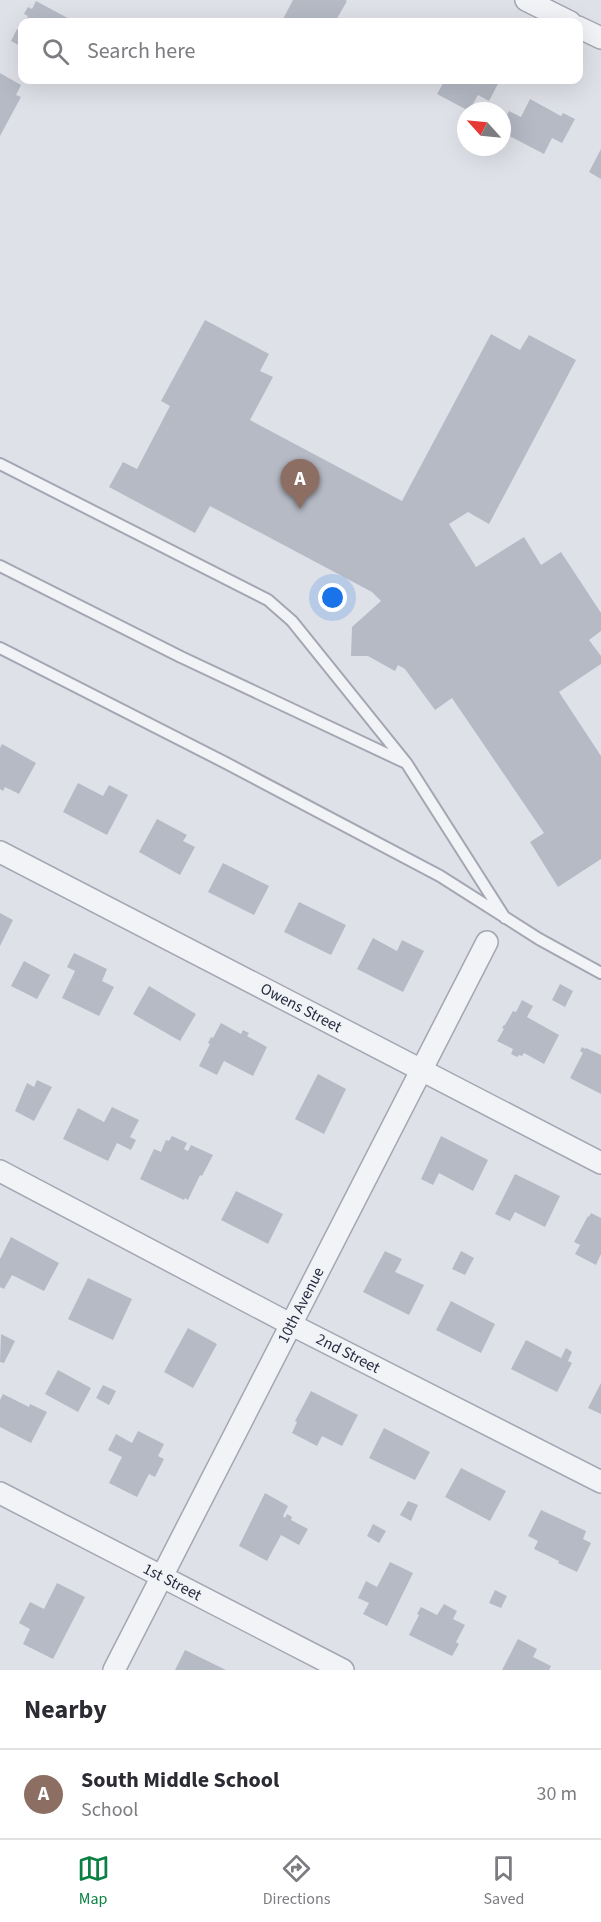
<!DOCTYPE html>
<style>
:root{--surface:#fff;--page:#f7f7f7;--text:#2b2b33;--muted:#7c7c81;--line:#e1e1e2;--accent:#0b8043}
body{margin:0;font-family:"Source Sans 3",sans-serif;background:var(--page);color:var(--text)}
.compass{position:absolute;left:457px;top:102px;width:54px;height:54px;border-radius:50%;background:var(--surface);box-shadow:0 6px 24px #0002;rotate:297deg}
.you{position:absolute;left:333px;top:598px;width:21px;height:21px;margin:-15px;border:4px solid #fff;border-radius:50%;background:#1a73e8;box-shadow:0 0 0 9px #1a73e833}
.badge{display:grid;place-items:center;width:39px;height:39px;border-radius:50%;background:var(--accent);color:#fff;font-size:20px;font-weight:700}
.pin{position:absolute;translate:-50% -50px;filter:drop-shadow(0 2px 3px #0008)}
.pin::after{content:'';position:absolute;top:32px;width:21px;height:18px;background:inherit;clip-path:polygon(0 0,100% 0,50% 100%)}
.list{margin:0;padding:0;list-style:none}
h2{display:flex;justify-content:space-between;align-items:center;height:78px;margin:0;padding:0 24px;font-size:26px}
h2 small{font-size:20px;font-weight:400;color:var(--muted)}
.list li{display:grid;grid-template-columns:39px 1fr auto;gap:18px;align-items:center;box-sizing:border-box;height:90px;padding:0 24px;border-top:2px solid var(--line)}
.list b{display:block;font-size:22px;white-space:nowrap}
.list p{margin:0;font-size:20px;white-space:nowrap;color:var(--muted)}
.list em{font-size:20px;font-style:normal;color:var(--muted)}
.icon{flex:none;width:33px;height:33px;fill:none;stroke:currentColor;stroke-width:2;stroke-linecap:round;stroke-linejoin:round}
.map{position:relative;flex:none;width:601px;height:1670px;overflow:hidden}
.search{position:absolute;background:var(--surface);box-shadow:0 6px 24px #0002;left:18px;right:18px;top:18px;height:66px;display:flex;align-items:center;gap:15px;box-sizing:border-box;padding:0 21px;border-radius:12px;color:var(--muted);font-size:22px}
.sheet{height:168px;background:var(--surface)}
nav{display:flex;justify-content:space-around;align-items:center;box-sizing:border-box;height:84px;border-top:2px solid var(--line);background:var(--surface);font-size:16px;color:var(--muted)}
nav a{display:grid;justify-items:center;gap:3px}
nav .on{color:var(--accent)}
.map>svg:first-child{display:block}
.building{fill:#b6bac5}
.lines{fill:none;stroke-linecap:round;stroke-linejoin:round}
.lane-casing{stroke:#a4a7b2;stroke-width:14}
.street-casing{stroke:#a4a7b2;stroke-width:24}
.lane{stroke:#f1f3f7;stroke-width:10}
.street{stroke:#f1f3f7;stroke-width:21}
.labels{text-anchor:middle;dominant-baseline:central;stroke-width:5;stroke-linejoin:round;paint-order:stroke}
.street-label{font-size:16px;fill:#272d40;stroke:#eef0f6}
</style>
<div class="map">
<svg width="601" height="1670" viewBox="0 0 601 1670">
<rect width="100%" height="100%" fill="#dfe1e8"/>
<path class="building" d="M293 0H345L347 1 335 22H330L322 19 321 22H289L283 19Z
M36 1 75 22H25L28 16 24 14 28 7 32 9Z
M22 27V47L11 41 17 29 21 30Z
M0 73 21 85 16 95 21 97 0 136Z
M445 80H500L489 101 478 95 469 111 437 94Z
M530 99 561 116 563 113 575 119 562 143 552 138 544 154 502 132V125L509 111 521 117Z
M601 149V179L589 172Z
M205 320 269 354 260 371 273 377 250 420 402 501 491 334 520 350 529 335 576 360 489 524 468 512 449 524 476 567 524 537 541 565 561 552 601 613V631L589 640 601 656V664L559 692 601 756V859L558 887 530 842 544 833 452 698 435 710 405 669 398 665 395 671 368 656H351L352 627 381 601 372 592 210 506 195 533 109 487 123 462 137 469 170 406 161 401Z
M2 744 36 763 19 794 5 787 3 791 0 789V748Z
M78 783 103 796 109 785 128 795 107 835 63 812Z
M157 819 187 835 183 841 195 847 180 875 139 852Z
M223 863 269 886 254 915 208 892Z
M299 902 346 925 331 955 284 932Z
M0 913 13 920 0 946Z
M373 938 397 951 402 940 424 951 403 992 357 969Z
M74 953 107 969 102 981 114 987 99 1016 62 998 75 971 67 967Z
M24 961 50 975 37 999 11 986Z
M560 984 573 991 565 1007 552 1000Z
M149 986 196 1014 180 1041 133 1014Z
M522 1000 533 1006 527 1017 559 1035 544 1064 524 1053 522 1056 519 1055 517 1057 511 1054 513 1049 497 1041 504 1029 502 1028 504 1025H505L513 1011 516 1012Z
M221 1023 241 1034 243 1030 249 1033 247 1036 267 1047 253 1076 224 1061 217 1075 199 1066 210 1044 208 1043 211 1037 213 1038Z
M582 1047 585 1049 586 1048 601 1055V1094L570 1078 583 1053 580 1051Z
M318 1074 346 1089 324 1134 295 1119Z
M37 1080 52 1087 34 1121 15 1111 27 1083 34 1087Z
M112 1107 139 1120 130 1137 136 1140 131 1150 117 1143 108 1161 63 1139 78 1108 104 1122Z
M172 1136 187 1143 184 1149 188 1151 191 1145 213 1155 202 1176 200 1175 188 1200 185 1198 184 1200 140 1179 154 1149 161 1152 166 1140 169 1141Z
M441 1136 488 1160 473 1191 439 1173 433 1185 421 1179Z
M515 1174 560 1196 545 1227 515 1212 510 1221 495 1214Z
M236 1191 283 1214 268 1244 221 1220Z
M591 1213 601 1218V1254L596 1265 575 1254 580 1245 574 1242 588 1216 589 1217Z
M11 1237 59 1263 44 1291 12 1275 4 1289 0 1287V1259Z
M385 1251 402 1259 395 1272 424 1285 409 1315 363 1292Z
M461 1251 474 1258 465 1275 452 1269Z
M88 1278 132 1299 113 1340 68 1319Z
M451 1301 495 1324 481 1353 436 1330Z
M188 1328 217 1344 193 1388 164 1372Z
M1 1334 15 1341 4 1363 0 1362Z
M526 1340 561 1358 566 1348 572 1352 568 1361 572 1363 557 1392 511 1369Z
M58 1370 91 1388 78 1412 45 1394Z
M601 1383V1414L588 1408Z
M103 1385 116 1391 109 1405 96 1398Z
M311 1391 358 1415 342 1446 322 1436 317 1446 292 1433 297 1422 295 1421Z
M3 1394 29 1407 30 1404 47 1412 31 1443 0 1427V1400Z
M384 1428 430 1452 415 1480 369 1458Z
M138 1431 164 1444 158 1456 164 1459 155 1477 149 1474 137 1497 109 1483 122 1457 108 1450 116 1434 132 1443Z
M461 1468 506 1491 490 1521 445 1497Z
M265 1493 288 1506 283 1516 285 1518 287 1514 292 1517 291 1520 308 1529 299 1545 281 1535 267 1561 239 1546Z
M408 1501 418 1505 411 1521 400 1515Z
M541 1510 586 1531 583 1539 591 1543 577 1572 558 1563 559 1561 534 1549 538 1541 528 1536Z
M373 1524 386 1531 379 1543 367 1536Z
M390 1562 413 1573 387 1626 363 1614 369 1603 358 1598 366 1581 377 1587Z
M57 1583 85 1597 53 1659 23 1644 30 1629 19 1623 30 1602 44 1609Z
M495 1590 507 1596 501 1608 489 1603Z
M444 1604 457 1611 453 1619 465 1625 456 1642 459 1644 452 1656 409 1635 419 1615 417 1614 421 1607 437 1615Z
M518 1639 537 1649 533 1657 551 1666 549 1670H502Z
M185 1650 226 1670H175Z"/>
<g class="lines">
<g class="lane-casing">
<path id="lane" d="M0 464 268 600 292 621 407 764 505 918
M0 566 181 657 404 762
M0 648 226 763 440 876 539 939 601 973"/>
</g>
<g class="street-casing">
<g id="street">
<path d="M526 0 570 22"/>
<path d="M578 27 601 38"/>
<path id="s1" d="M0 852 601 1163"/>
<path id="s2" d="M0 1171 292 1325 601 1482"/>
<path id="s3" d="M0 1493 343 1670"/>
<path id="s4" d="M114 1670 487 942"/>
</g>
</g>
<use href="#lane" class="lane"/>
<use href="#street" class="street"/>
</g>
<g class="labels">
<g class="street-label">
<text stroke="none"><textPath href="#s1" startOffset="339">Owens Street</textPath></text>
<text stroke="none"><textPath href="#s4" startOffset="410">10th Avenue</textPath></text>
<text stroke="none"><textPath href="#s2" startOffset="393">2nd Street</textPath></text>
<text stroke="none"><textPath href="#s3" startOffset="194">1st Street</textPath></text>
</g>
</g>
</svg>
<svg class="compass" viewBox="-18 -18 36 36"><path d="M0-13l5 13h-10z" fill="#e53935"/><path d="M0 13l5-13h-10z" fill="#7c7c81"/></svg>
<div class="you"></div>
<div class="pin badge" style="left:300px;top:509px;background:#8d6e63">A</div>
<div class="search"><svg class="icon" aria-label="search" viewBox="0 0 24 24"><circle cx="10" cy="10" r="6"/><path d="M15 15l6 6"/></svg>Search here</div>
</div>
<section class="sheet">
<h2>Nearby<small></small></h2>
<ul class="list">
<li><span class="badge" style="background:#8d6e63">A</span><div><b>South Middle School</b><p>School</p></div><em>30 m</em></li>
</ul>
</section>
<nav>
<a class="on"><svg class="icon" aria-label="map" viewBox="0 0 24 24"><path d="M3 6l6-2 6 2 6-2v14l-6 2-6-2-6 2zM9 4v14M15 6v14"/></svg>Map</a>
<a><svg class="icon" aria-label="directions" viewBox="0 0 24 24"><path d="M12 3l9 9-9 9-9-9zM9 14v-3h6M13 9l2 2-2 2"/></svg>Directions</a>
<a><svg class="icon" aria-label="saved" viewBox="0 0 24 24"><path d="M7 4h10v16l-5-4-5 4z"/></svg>Saved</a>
</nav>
